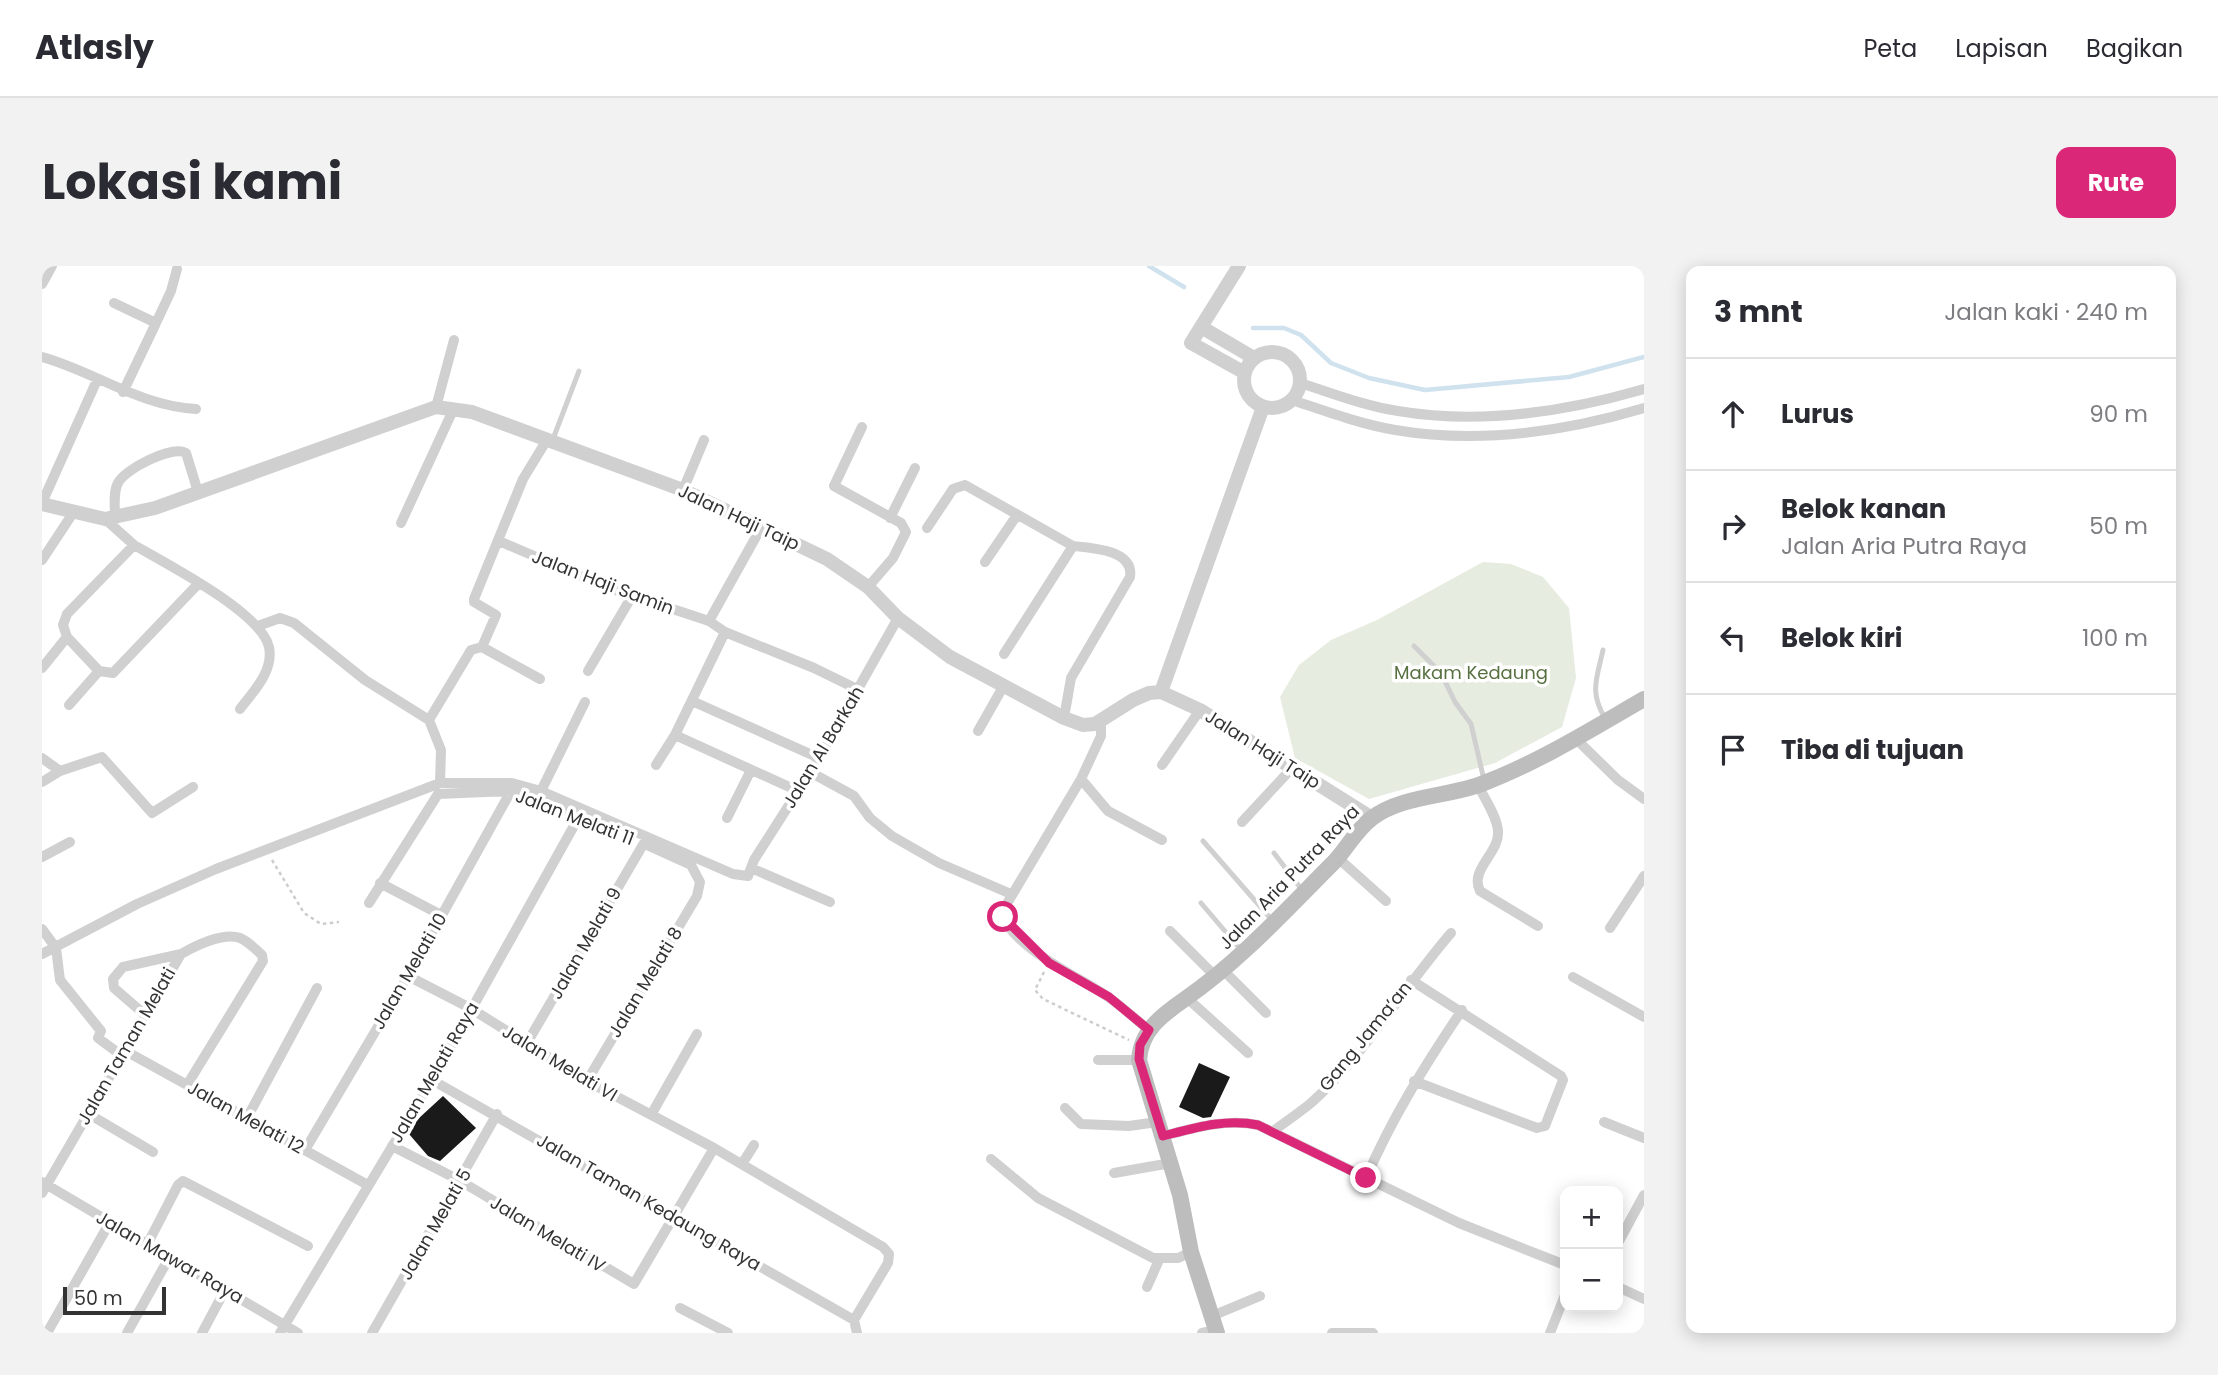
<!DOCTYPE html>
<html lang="id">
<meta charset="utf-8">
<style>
:root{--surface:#fff;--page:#f2f2f3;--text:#2b2b33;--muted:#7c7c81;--line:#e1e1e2;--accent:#db2777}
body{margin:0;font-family:Poppins,sans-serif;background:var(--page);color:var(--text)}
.controls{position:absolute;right:21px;bottom:21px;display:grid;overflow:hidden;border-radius:14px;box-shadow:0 4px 18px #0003}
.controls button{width:63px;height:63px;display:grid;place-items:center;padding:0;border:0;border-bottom:2px solid var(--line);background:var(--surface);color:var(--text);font:35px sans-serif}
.scale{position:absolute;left:21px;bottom:18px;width:103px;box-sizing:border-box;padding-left:7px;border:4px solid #333;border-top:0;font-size:19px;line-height:24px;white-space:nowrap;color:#333;-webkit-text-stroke:5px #fff;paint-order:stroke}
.stop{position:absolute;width:21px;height:21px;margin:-16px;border:5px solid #db2777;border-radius:50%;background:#fff}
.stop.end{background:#db2777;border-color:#fff;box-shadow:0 2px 7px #0008}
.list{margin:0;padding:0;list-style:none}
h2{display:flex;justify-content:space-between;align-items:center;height:91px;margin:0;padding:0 28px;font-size:30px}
h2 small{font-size:23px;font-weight:400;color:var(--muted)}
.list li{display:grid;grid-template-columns:46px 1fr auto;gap:21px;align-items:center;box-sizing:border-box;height:112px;padding:0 28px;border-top:2px solid var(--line)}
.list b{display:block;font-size:26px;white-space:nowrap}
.list p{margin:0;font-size:23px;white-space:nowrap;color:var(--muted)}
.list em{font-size:23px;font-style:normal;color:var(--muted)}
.icon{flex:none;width:38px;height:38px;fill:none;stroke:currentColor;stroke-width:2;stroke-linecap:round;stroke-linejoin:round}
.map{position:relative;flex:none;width:1602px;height:1067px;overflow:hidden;border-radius:14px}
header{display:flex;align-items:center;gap:42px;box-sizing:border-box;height:98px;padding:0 35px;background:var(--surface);border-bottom:2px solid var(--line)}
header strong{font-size:33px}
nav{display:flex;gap:38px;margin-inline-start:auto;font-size:24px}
.intro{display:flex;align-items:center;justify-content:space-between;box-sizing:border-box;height:168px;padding:0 42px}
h1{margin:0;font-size:49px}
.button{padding:18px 32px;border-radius:14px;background:var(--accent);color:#fff;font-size:24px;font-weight:700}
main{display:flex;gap:42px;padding:0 42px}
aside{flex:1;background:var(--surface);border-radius:14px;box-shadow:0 4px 18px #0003}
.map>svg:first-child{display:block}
.green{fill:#e6ecdf}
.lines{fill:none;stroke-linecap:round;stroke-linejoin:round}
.stream{stroke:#cfe2ee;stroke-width:4.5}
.building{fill:#1a1a1a}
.path{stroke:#cdcdcd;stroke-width:2.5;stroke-dasharray:3.5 3.5;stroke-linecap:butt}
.service{stroke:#d0d0d0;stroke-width:5}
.minor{stroke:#d0d0d0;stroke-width:10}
.tertiary{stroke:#d0d0d0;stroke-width:14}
.secondary{stroke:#bdbdbd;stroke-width:16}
.route{stroke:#db2777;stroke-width:9}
.labels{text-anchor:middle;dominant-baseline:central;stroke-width:7;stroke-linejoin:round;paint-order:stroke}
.street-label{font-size:18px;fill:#333;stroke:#fff}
.park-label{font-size:18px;fill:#56703f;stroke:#fff}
</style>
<header>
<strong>Atlasly</strong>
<nav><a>Peta</a><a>Lapisan</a><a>Bagikan</a></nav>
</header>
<div class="intro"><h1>Lokasi kami</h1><a class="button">Rute</a></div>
<main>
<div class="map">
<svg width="1602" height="1067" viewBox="0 0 1602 1067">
<rect width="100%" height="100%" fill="#fff"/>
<path class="green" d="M1441 296 1469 298 1501 311 1527 342 1534 412 1520 461 1453 497 1327 533 1253 492 1238 431 1257 399 1289 374 1335 354Z"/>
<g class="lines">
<path class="stream" d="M1107 0 1142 21
M1211 62H1242L1259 69 1289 97 1327 112 1383 124 1527 111 1602 91"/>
</g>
<path class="building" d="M1157 797 1188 811 1169 851 1161 852 1137 841Z
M401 830 434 862 398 895 386 890 367 868 376 853Z"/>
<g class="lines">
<path class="path" d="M230 594 262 647 279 658 297 656
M1002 706 993 724 1001 733 1087 774"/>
<path class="service" d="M511 173 537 105
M1372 380 1399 407 1413 436 1429 458 1442 514
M1561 384C1555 412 1547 426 1563 452
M1161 575 1230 654
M1232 587 1260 624
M1159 637 1199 684"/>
<path class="minor" d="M0 18 10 0
M72 37 114 57 81 126
M114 57 129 25 135 3
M0 91C52 105 97 140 154 143
M1258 117C1290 127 1323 140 1356 145 1438 159 1523 146 1602 123
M1250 134C1283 145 1318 158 1353 164 1436 178 1522 166 1602 142
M394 141 412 74
M820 161 792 220 859 257 864 266 851 292 826 321
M641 224 662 174
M0 237 55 114
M73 251C73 240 71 226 76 217 83 203 130 179 144 187L156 226
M848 252 873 202
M63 253 92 279
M359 257 412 142
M885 262 911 223 923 219 1031 280C1051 282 1092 284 1088 311L1029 412 1022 452
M457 275 567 322 667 355 683 366 772 402 815 423
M0 294 31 247
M943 296 975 249
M667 355 720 260
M216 360 238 352 252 357 323 414 387 454
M25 371 57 405 71 407 157 317
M440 381 454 349 432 336V333L481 213 506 172
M962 388 1031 280
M0 402 25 371 21 359 25 348 92 279C123 297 219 346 227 381 232 405 211 426 198 443
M546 405 590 330
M650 435 777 492
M27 439 57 405
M1059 456V470L1039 513 960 646C967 681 1042 713 1069 733 1082 742 1094 754 1107 764
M936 465 961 421
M633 469 683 366
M1533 472 1576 514 1602 533
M0 492 18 505
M614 499 633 469 756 525
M1120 499 1158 444
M768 506 812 530 828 552 850 570 897 597 969 628
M1039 513 1066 545 1120 574
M0 516 18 505 60 491 110 547 151 521
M398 517 399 484 387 454 429 384 440 381 498 413
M1436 519C1442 532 1455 550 1456 565 1458 587 1427 603 1438 625L1496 660
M499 525 543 436
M685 552 709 504
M1200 556 1250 502
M0 591 28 576
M1296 592 1344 635
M709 602 788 636
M338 617 399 649
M327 637 396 528 469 525 532 547
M1568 662 1602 610
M0 663 14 682 18 714 59 765 56 772 79 789
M1128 665 1174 711
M0 688 95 638 174 603 398 517H470L499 525 691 608 706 610 712 594 777 492 856 352
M1182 705 1224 747
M366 710 428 742 545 815 672 882 841 981 847 988 846 997 812 1054
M1531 711 1602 751
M1369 714 1519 810 1521 814 1503 860 1495 862 1372 815
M1145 732 1206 787
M102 748 72 722 71 713 81 701 139 688
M485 777 602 577
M82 784 326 919
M1056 794H1097
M390 814 812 1054 815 1067
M545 815 655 630 658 616 649 599 605 579
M1023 842 1039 858 1087 860 1115 856
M45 847 111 886
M609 849 655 768
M205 852 275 722
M1562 856 1602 872
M1230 866C1243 856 1257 847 1269 837 1320 792 1363 720 1409 667
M1121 870C1152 862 1184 852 1216 859L1417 957 1523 999
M350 880 415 913 592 1018 672 882
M263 884 366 710 469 525
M949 893 996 932 1111 992H1136L1149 986
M700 898 712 879
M1072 907 1129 897
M1324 912C1350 852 1383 799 1420 744
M0 916 256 1067
M0 927 139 688C153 680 181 666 198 672 206 675 213 683 220 689L221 695 145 819
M106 977 136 919 141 915 266 980
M1576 977 1602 929
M1105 1021 1117 994
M1576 1021 1602 1033
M638 1042 686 1067
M1170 1050 1218 1030
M5 1067 68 956
M85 1067 128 990
M160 1067 184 1022
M238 1067 390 814 538 549
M330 1067 455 848
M1160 1067 1174 1064
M1290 1067H1331
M1508 1067 1523 1029"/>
<path class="tertiary" d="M1197 0 1149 77 1203 107
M1159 61 1212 92
M1202 114a28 28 0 1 1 56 0a28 28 0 1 1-56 0Z
M0 238 63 253 113 242 394 141 430 146 641 224 785 293 826 321 856 352 908 391 1022 452 1041 459 1053 458 1091 434 1107 427 1119 426 1158 444 1330 552
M1119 426 1221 141"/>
<path class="secondary" d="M1175 1067 1149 986 1138 929 1097 794C1099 764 1120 749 1143 733 1199 694 1244 644 1292 596 1305 582 1314 564 1330 552 1360 529 1407 531 1442 517 1497 496 1550 463 1602 433"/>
</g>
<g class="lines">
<path class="route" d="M961 651 1007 697 1067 731 1107 764 1098 779 1097 793 1121 870C1152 862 1184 852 1216 859L1324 912"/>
</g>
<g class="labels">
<g class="street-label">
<text transform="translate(697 251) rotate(25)">Jalan Haji Taip</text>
<text transform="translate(561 316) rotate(21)">Jalan Haji Samin</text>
<text transform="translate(781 481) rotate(-59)">Jalan Al Barkah</text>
<text transform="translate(1221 483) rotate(32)">Jalan Haji Taip</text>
<text transform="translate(533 551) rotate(21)">Jalan Melati 11</text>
<text transform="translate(1247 611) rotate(-46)">Jalan Aria Putra Raya</text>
<text transform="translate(543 677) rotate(-60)">Jalan Melati 9</text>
<text transform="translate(367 705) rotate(-60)">Jalan Melati 10</text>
<text transform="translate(603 716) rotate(-59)">Jalan Melati 8</text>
<text transform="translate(1323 770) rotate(-51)">Gang Jama’an</text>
<text transform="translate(84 780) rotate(-60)">Jalan Taman Melati</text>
<text transform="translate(518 797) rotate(31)">Jalan Melati VI</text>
<text transform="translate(392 806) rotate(-60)">Jalan Melati Raya</text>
<text transform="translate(204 851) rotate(29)">Jalan Melati 12</text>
<text transform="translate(607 936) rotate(30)">Jalan Taman Kedaung Raya</text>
<text transform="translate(393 958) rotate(-60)">Jalan Melati 5</text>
<text transform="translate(506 968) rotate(31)">Jalan Melati IV</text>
<text transform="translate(128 991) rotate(30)">Jalan Mawar Raya</text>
</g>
<g class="park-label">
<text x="1429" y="406">Makam Kedaung</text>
</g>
</g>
</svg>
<div class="controls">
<button>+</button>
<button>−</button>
</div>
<div class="scale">50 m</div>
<div class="stop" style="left:961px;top:651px"></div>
<div class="stop end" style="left:1324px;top:912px"></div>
</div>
<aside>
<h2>3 mnt<small>Jalan kaki · 240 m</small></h2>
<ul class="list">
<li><svg class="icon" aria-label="ahead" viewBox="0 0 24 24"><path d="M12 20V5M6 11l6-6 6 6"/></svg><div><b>Lurus</b></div><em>90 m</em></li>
<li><svg class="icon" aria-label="right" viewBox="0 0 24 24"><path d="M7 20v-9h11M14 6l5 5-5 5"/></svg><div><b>Belok kanan</b><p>Jalan Aria Putra Raya</p></div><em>50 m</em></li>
<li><svg class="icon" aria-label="left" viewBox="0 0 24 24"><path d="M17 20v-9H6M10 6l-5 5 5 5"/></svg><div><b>Belok kiri</b></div><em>100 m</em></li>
<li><svg class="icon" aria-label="arrive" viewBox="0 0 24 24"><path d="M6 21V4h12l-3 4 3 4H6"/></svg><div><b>Tiba di tujuan</b></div></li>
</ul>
</aside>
</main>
